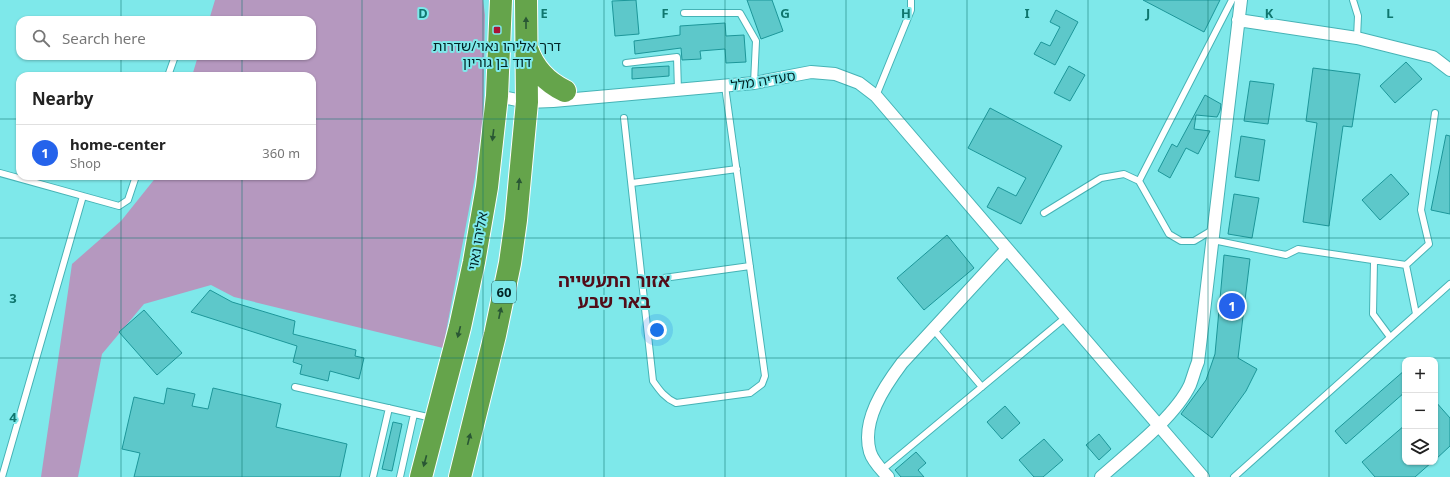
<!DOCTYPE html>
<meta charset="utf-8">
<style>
:root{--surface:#fff;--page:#f2f2f2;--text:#222;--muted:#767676;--line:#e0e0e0;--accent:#2563eb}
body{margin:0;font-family:Georgia,"Noto Sans Hebrew",serif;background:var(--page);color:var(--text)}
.controls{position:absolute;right:12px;bottom:12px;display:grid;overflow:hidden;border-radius:8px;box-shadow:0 1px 3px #0004}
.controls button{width:36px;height:36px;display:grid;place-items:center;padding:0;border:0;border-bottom:1px solid var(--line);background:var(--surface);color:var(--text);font:20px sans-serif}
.you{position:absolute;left:657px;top:330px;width:14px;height:14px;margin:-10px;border:3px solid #fff;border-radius:50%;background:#1a73e8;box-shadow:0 0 0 6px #1a73e833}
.badge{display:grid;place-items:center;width:26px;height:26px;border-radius:50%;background:var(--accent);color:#fff;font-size:13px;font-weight:700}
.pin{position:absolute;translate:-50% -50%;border:2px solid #fff;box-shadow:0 1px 4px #0006}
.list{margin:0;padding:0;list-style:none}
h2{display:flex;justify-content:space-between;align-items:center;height:52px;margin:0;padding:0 16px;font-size:17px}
h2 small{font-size:13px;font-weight:400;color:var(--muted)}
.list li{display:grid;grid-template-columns:26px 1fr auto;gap:12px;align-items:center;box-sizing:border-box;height:56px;padding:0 16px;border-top:1px solid var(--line)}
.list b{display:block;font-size:15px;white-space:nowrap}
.list p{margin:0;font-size:13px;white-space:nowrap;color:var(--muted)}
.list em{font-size:13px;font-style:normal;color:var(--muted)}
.icon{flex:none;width:22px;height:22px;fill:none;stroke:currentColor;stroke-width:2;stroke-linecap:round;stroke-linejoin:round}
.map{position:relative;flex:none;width:1450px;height:477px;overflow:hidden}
.search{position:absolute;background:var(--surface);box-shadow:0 1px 3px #0004;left:16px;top:16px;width:300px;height:44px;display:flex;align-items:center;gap:10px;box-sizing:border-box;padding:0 14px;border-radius:12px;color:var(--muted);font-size:15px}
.panel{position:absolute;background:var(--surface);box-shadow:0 1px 3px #0004;left:16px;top:72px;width:300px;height:108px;border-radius:12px}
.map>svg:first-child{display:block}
.green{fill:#b598bf}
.building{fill:#5dc8ca;stroke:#1d9699}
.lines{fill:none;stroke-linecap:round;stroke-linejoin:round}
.lane-casing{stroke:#46b3b6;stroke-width:8}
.street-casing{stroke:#46b3b6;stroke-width:14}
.highway-casing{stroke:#fff;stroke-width:24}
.lane{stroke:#fff;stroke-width:6}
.street{stroke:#fff;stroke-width:12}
.highway{stroke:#65a44b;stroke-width:22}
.oneway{fill:#295734}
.grid{fill:none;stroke:#0f766e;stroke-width:1;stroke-opacity:0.55}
.poi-dot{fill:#a91235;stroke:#7ee8ea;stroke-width:1.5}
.labels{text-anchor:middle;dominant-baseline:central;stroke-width:4;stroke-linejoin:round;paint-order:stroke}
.shield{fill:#7ee8ea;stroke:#265f60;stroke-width:1}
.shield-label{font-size:13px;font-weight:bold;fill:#012425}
.poi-label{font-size:14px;fill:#012425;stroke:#7ee8ea}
.street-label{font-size:14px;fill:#012425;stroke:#7ee8ea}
.district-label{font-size:18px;font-weight:bold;fill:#520c18;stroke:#7ee8ea}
.grid-label{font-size:13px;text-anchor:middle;font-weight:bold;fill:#0f766e;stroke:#7ee8ea;stroke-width:4;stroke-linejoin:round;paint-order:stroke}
</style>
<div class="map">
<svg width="1450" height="477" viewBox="0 0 1450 477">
<rect width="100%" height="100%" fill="#7ee8ea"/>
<path class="green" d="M215 0H483L485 15 483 120 475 177 443 348 234 297 211 285 144 304 102 354 78 477H41L72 264 121 221 157 176H312V76H192L198 56H312V20H209Z"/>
<path class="building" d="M636 0 639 34 615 36 612 1Z
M747 0H772L783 31 761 39Z
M1143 0H1220L1204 32Z
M1056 10 1078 22 1055 65 1034 54 1041 42 1050 46 1060 27 1050 22Z
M725 23 726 36 744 35 746 62 726 63 725 49 700 51 701 59 682 60 681 48 635 54 634 41 680 35V26Z
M1406 62 1422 79 1395 103 1380 86Z
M669 66V76L632 79V68Z
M1069 66 1085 75 1070 101 1054 93Z
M1313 68 1360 74 1352 127 1343 126 1329 226 1303 222 1317 123 1306 121Z
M1250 81 1274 84 1268 124 1244 121Z
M1205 95 1221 104 1220 111 1217 117 1196 115 1194 129 1210 131 1198 154 1186 148 1170 178 1158 171 1172 144 1177 147Z
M990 108 1062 146 1021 224 987 207 998 187 1016 196 1026 178 968 148Z
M1446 135 1450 136V214L1431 210Z
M1241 136 1265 140 1259 181 1235 177Z
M1391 174 1409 194 1380 220 1362 200Z
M1234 194 1259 198 1252 238 1228 234Z
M947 235 974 268 924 310 897 278Z
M1224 255 1250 259 1238 358 1257 369 1246 391 1212 438 1181 414 1206 380 1215 354Z
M210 290 232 302 295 321 293 334 356 350 355 356 364 358 359 379 330 371 328 381 300 374 302 365 293 362 297 346 191 312Z
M144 310 182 353 157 375 119 332Z
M1405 370V392L1346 444 1335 431Z
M167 388 195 394 192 406 208 409 213 388 281 404 276 427 347 444 340 477H134L140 453 122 449 134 397 164 404Z
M1435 401 1450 418V446L1435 460Z
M1005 406 1020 423 1002 439 987 422Z
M393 422 402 424 392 471 382 469Z
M1405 425V462H1432L1415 477H1375L1362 462Z
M1099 434 1111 449 1099 460 1086 445Z
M1044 439 1063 460 1043 477H1034L1019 460Z
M916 452 926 463 918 470 924 477H901L895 470Z"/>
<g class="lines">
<g class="lane-casing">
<path id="lane" d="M1353 0 1358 16 1357 38
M684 13H740L756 41 754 83
M626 63 677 57 678 91
M168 76 175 56
M876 96 911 10V0
M624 118 653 381C660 391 665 398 676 403L750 393 762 384 765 376 725 86
M0 173 119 206 128 200 136 176
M1139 181 1232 0
M632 183 737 169
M1044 213 1101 178 1124 174 1139 181 1169 234 1181 241H1194L1214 229
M1213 240 1286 255 1298 249 1406 265 1416 314
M1374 261 1373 314 1390 337
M1406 265 1429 244 1421 210 1435 113
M642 281 750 266
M933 329 982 387
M295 387 432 418
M882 470 1066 317
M2 477 83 196
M373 477 389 408
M400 477 414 414
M1234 477 1450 284"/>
</g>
<g class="street-casing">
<path id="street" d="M1238 20 1357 38 1433 57 1450 70
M522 91 560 90
M497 96 527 102 553 101 754 83 811 72 835 74 859 83 876 96 1203 477
M888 477C882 470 873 462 870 452 861 421 884 387 902 363L1007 249
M1101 477C1128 453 1175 417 1190 385 1193 377 1195 369 1198 362L1241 0"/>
</g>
<g class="highway-casing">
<path id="highway" d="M527 49C534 69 546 82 565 91
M421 477 460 327 474 262 487 187 497 96 501 0
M460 477 495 335 510 263 516 220 527 102 526 0"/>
</g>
<use href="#lane" class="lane"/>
<use href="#street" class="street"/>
<use href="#highway" class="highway"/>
</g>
<defs><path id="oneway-solid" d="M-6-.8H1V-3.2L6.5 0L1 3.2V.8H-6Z"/></defs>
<g class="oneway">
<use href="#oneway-solid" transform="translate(526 23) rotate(-90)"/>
<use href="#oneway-solid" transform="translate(493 135) rotate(97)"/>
<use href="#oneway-solid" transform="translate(519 184) rotate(-85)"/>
<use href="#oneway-solid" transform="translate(500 313) rotate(-78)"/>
<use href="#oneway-solid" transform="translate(459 332) rotate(104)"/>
<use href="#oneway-solid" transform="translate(469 439) rotate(-76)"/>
<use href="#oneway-solid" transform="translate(425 461) rotate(105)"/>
</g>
<path class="grid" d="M121 0V20M242 0V20M362 0V477M483 0V477M604 0V477M725 0V477M846 0V477M967 0V477M1088 0V477M1208 0V477M1329 0V477M121 56V76M242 56V76M0 119H20M312 119H1450M121 176V477M242 176V477M0 238H1450M0 358H1450"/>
<rect class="poi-dot" x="493" y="26" width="8" height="8" rx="2"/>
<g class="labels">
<rect class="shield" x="492" y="281" width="24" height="22" rx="3"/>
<g class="shield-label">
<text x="504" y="292">60</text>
</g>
<g class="poi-label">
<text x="497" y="45">דרך אליהו נאוי/שדרות<tspan x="497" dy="16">דוד בן גוריון</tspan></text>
</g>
<g class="street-label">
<text transform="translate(763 80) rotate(-9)">סעדיה מלל</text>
<text transform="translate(477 241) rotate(-80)">אליהו נאוי</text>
</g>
<g class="district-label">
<text x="614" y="280">אזור התעשייה<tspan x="614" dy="21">באר שבע</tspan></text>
</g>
</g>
<g class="grid-label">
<text x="423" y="18">D</text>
<text x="544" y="18">E</text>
<text x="665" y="18">F</text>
<text x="785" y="18">G</text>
<text x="906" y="18">H</text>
<text x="1027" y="18">I</text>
<text x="1148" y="18">J</text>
<text x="1269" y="18">K</text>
<text x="1390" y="18">L</text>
<text x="13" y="303">3</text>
<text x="13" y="422">4</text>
</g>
</svg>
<div class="controls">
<button>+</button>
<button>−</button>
<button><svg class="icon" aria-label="layers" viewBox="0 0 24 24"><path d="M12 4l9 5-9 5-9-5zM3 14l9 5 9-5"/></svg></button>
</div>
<div class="you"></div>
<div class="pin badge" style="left:1232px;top:306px">1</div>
<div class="search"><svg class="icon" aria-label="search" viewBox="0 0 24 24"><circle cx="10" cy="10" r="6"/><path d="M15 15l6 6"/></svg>Search here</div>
<section class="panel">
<h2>Nearby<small></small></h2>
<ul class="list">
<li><span class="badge">1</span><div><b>home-center</b><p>Shop</p></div><em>360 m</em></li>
</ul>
</section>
</div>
